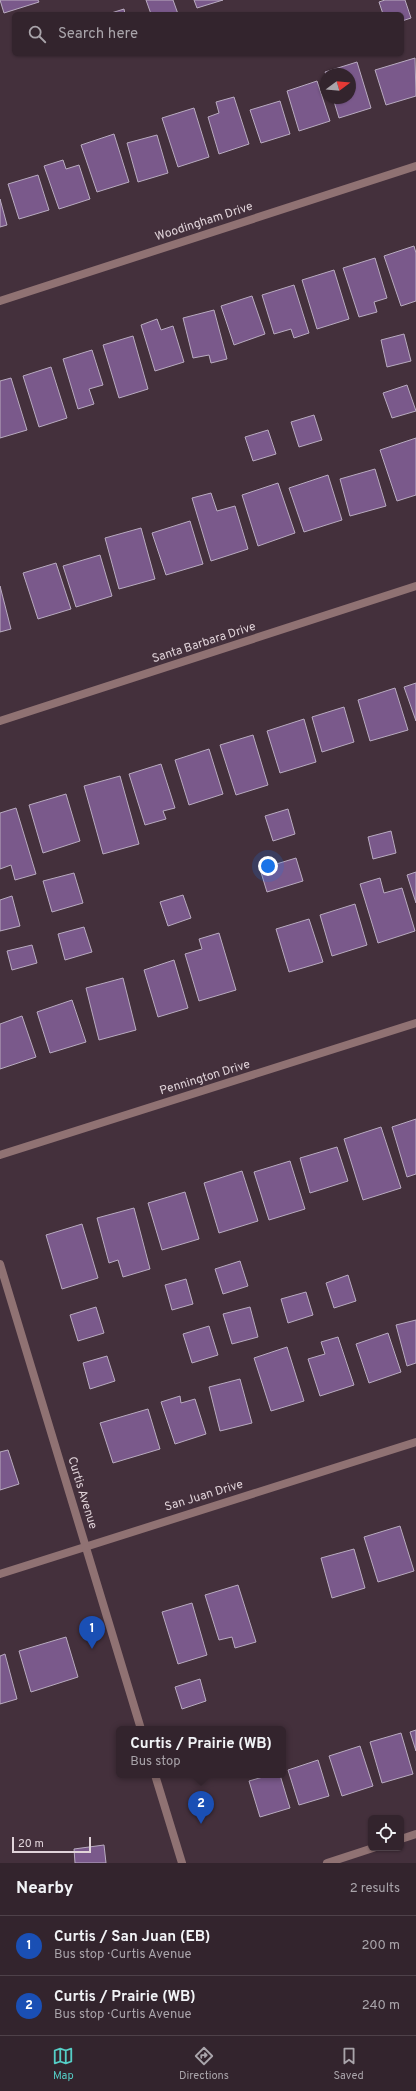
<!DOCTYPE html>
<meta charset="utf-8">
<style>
:root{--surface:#33242d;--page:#3b2c35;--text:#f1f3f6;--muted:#a9a4aa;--line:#4e4149;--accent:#55cec6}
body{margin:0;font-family:Overpass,sans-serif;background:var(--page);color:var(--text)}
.controls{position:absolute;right:12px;bottom:12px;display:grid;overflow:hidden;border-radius:6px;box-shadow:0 1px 3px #0004}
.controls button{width:36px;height:36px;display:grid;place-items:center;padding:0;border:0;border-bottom:1px solid var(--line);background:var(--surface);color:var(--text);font:20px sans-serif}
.compass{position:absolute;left:320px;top:68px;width:36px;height:36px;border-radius:50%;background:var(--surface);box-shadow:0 1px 3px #0004;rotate:74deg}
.scale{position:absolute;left:12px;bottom:10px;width:79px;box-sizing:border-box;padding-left:4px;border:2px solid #e1d4da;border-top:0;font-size:11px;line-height:14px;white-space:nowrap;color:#e1d4da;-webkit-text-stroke:3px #44303c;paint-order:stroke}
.you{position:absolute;left:268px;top:866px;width:14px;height:14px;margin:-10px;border:3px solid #fff;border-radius:50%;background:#1a73e8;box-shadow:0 0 0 6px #1a73e833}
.badge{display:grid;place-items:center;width:26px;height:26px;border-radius:50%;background:var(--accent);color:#fff;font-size:13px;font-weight:700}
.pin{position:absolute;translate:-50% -33px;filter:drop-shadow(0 1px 2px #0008)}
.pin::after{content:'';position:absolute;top:21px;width:14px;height:12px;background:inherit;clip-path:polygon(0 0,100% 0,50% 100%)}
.popup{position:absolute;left:116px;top:1726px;width:170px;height:52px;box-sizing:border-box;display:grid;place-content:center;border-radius:6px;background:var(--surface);filter:drop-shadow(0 1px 3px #0005);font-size:13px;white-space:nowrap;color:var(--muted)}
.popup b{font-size:15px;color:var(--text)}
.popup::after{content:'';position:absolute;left:50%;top:100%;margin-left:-8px;border:8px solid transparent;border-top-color:var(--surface)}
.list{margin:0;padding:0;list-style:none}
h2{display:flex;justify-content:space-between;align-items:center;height:52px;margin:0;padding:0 16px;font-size:17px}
h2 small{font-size:13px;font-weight:400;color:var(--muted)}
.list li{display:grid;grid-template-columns:26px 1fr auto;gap:12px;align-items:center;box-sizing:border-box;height:60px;padding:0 16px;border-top:1px solid var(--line)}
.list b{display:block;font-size:15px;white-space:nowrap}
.list p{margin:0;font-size:13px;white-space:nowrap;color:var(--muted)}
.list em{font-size:13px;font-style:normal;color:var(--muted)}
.icon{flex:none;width:22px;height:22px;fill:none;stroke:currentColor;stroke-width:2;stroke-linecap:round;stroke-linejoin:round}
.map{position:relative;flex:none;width:416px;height:1863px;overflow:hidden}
.search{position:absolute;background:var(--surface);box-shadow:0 1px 3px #0004;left:12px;right:12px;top:12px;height:44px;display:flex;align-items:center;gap:10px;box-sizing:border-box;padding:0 14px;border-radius:6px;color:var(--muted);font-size:15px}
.sheet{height:172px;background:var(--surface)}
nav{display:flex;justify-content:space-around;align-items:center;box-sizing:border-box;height:56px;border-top:1px solid var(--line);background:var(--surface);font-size:11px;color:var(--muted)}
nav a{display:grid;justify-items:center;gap:2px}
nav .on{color:var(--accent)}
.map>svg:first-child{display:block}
.building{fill:#7a598b;stroke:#b9abc0}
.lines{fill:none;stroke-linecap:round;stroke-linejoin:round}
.minor{stroke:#907273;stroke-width:8}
.tertiary{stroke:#907273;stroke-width:8}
.labels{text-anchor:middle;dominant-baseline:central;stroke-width:3.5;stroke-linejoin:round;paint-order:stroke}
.street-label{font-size:12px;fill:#e1d4da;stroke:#44303c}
</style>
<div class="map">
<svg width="416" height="1863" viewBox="0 0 416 1863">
<rect width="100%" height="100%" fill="#44303c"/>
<path class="building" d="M0 0H38L39 2 4 13Z
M146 0H173L178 14H151Z
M194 0H223L197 8Z
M385 0H405L411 18 402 21V14H383L379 2Z
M124 9 125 14H108Z
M415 58 416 96 386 105 375 70Z
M357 62 371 108 339 118 333 98H350V74H326L325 72Z
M317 81 330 121 299 131 287 91Z
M234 97 249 144 219 154 208 117 219 113 216 102Z
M280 101 290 134 261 143 250 110Z
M194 108 209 157 178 167 162 118Z
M114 134 129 182 97 192 81 145Z
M157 135 168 173 138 182 127 143Z
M63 160 66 169 79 165 90 199 59 209 44 166Z
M38 175 49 210 19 219 8 184Z
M0 199 7 225 0 227Z
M414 246 416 253V301L401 306 384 256Z
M375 258 387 298 374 302 377 312 359 317 343 268Z
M334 270 349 319 317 329 302 280Z
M294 285 309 333 294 338 291 329 274 334 262 295Z
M252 296 265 334 234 345 221 306Z
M214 310 227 359 211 363 209 355 193 358 183 318Z
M157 319 161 330 173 326 184 362 155 371 141 325Z
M404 334 411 361 387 367 381 340Z
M133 336 148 389 119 398 103 345Z
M92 350 103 385 89 389 94 404 78 409 63 359Z
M51 367 67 418 39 427 23 376Z
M11 378 27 430 0 438V381Z
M407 385 416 411 392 418 383 393Z
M314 415 322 440 299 447 291 422Z
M268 430 276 454 253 461 245 437Z
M416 438V495L397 501 380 450Z
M375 469 386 506 350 516 340 479Z
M328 475 342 520 304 532 289 488Z
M278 483 295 533 258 546 242 495Z
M211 493 217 511 235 506 248 549 211 561 192 498Z
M190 521 203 564 166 575 152 533Z
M141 528 155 579 119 589 105 538Z
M100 555 112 596 76 607 63 566Z
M56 563 71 609 38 619 23 573Z
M0 586 11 629 0 632Z
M416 683V721L404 687Z
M395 688 408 730 370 741 358 700Z
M344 707 354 742 322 752 312 717Z
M304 719 316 762 280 773 267 731Z
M253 735 268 785 236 795 220 745Z
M209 749 223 794 189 805 175 760Z
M161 764 175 808 163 811 166 819 145 825 129 774Z
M120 776 139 844 103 854 84 786Z
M66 794 80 841 43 853 29 805Z
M16 808 36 874 15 880 11 865 0 869V813Z
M288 809 295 834 273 841 265 816Z
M391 831 396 853 373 859 368 837Z
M296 858 303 881 267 892 260 869Z
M416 872V903L407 875Z
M74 873 83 903 52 912 43 881Z
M380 878 384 893 402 888 415 931 378 943 360 884Z
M183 895 191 918 168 926 160 902Z
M12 896 20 926 0 931V900Z
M355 904 367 945 332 956 320 915Z
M309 919 323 962 289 972 276 929Z
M84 927 92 952 65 960 58 934Z
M219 933 236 990 199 1001 185 954 202 949 199 939Z
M32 945 37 963 12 970 7 951Z
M174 960 188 1008 158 1017 144 970Z
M123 978 136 1030 99 1040 86 988Z
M72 1000 86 1042 50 1053 37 1012Z
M22 1016 36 1057 0 1069V1024Z
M416 1119V1174L407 1177 392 1127Z
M381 1127 401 1188 363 1200 344 1139Z
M337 1147 348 1181 310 1193 300 1158Z
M290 1161 305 1209 269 1220 254 1172Z
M242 1171 258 1221 219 1233 204 1183Z
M185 1192 199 1239 162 1250 148 1203Z
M134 1208 150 1269 123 1277 118 1260 109 1263 97 1218Z
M82 1224 98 1278 62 1289 46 1235Z
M240 1261 248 1286 223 1294 215 1269Z
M348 1275 356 1301 334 1308 326 1283Z
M186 1279 193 1304 172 1310 165 1285Z
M306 1292 313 1315 288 1323 281 1299Z
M96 1307 104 1333 78 1341 70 1315Z
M250 1307 258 1337 232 1344 223 1314Z
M416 1320V1363L407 1366 396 1325Z
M209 1326 218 1355 192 1363 183 1334Z
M388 1333 401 1372 369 1383 356 1344Z
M338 1337 354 1385 320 1396 308 1359 325 1354 321 1342Z
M287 1347 304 1401 271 1411 254 1358Z
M107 1356 115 1381 90 1389 83 1363Z
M240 1379 252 1423 220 1431 209 1387Z
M180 1396 181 1403 195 1399 206 1434 175 1444 161 1402Z
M148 1409 160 1449 113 1463 100 1423Z
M8 1450 19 1484 0 1490V1452Z
M400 1526 414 1571 378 1582 364 1537Z
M354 1549 365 1588 332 1598 321 1558Z
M238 1585 256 1642 235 1648 232 1637 219 1640 205 1595Z
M192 1603 207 1655 178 1664 162 1612Z
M66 1637 78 1677 31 1692 19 1651Z
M5 1654 17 1699 0 1704V1656Z
M200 1679 206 1701 182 1709 175 1687Z
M416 1730V1751L410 1732Z
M401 1733 413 1774 382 1783 370 1742Z
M360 1746 373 1786 342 1796 329 1756Z
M318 1760 329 1796 299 1805 288 1770Z
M270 1775H280L290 1808 260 1817 249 1781Z
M104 1845 106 1863H75L74 1849Z"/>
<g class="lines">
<path class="minor" d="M0 301 416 166
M0 721 416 586
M0 1155 416 1023
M0 1574 416 1442
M401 1839 416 1834
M327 1863 373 1848"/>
<path class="tertiary" d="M0 1264 141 1729
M155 1775 182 1863"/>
</g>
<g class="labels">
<g class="street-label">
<text transform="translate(204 222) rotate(-18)">Woodingham Drive</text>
<text transform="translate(204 643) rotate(-18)">Santa Barbara Drive</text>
<text transform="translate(205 1078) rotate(-17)">Pennington Drive</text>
<text transform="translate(82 1493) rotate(73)">Curtis Avenue</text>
<text transform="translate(204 1496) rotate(-17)">San Juan Drive</text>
</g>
</g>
</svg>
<div class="controls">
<button><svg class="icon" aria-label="locate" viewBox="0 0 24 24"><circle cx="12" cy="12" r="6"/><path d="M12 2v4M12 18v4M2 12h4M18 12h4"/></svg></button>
</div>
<svg class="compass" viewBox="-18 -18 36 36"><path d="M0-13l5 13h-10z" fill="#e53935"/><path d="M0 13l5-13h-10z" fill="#a9a4aa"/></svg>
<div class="scale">20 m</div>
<div class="you"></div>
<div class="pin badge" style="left:92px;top:1649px;background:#1a4fb4">1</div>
<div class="pin badge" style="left:201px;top:1824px;background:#1a4fb4">2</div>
<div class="popup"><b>Curtis / Prairie (WB)</b>Bus stop</div>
<div class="search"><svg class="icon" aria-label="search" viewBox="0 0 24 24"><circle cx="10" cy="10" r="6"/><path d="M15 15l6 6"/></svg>Search here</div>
</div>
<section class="sheet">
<h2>Nearby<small>2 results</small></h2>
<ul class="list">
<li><span class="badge" style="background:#1a4fb4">1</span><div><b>Curtis / San Juan (EB)</b><p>Bus stop · Curtis Avenue</p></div><em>200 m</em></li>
<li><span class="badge" style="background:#1a4fb4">2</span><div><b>Curtis / Prairie (WB)</b><p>Bus stop · Curtis Avenue</p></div><em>240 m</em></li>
</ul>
</section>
<nav>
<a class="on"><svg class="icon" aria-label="map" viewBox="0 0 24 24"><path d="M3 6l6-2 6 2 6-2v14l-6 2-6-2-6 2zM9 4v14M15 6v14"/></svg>Map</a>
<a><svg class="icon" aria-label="directions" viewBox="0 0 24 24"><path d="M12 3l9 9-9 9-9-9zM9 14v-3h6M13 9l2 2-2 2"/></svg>Directions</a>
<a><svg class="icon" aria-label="saved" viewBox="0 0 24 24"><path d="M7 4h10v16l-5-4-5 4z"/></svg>Saved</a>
</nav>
